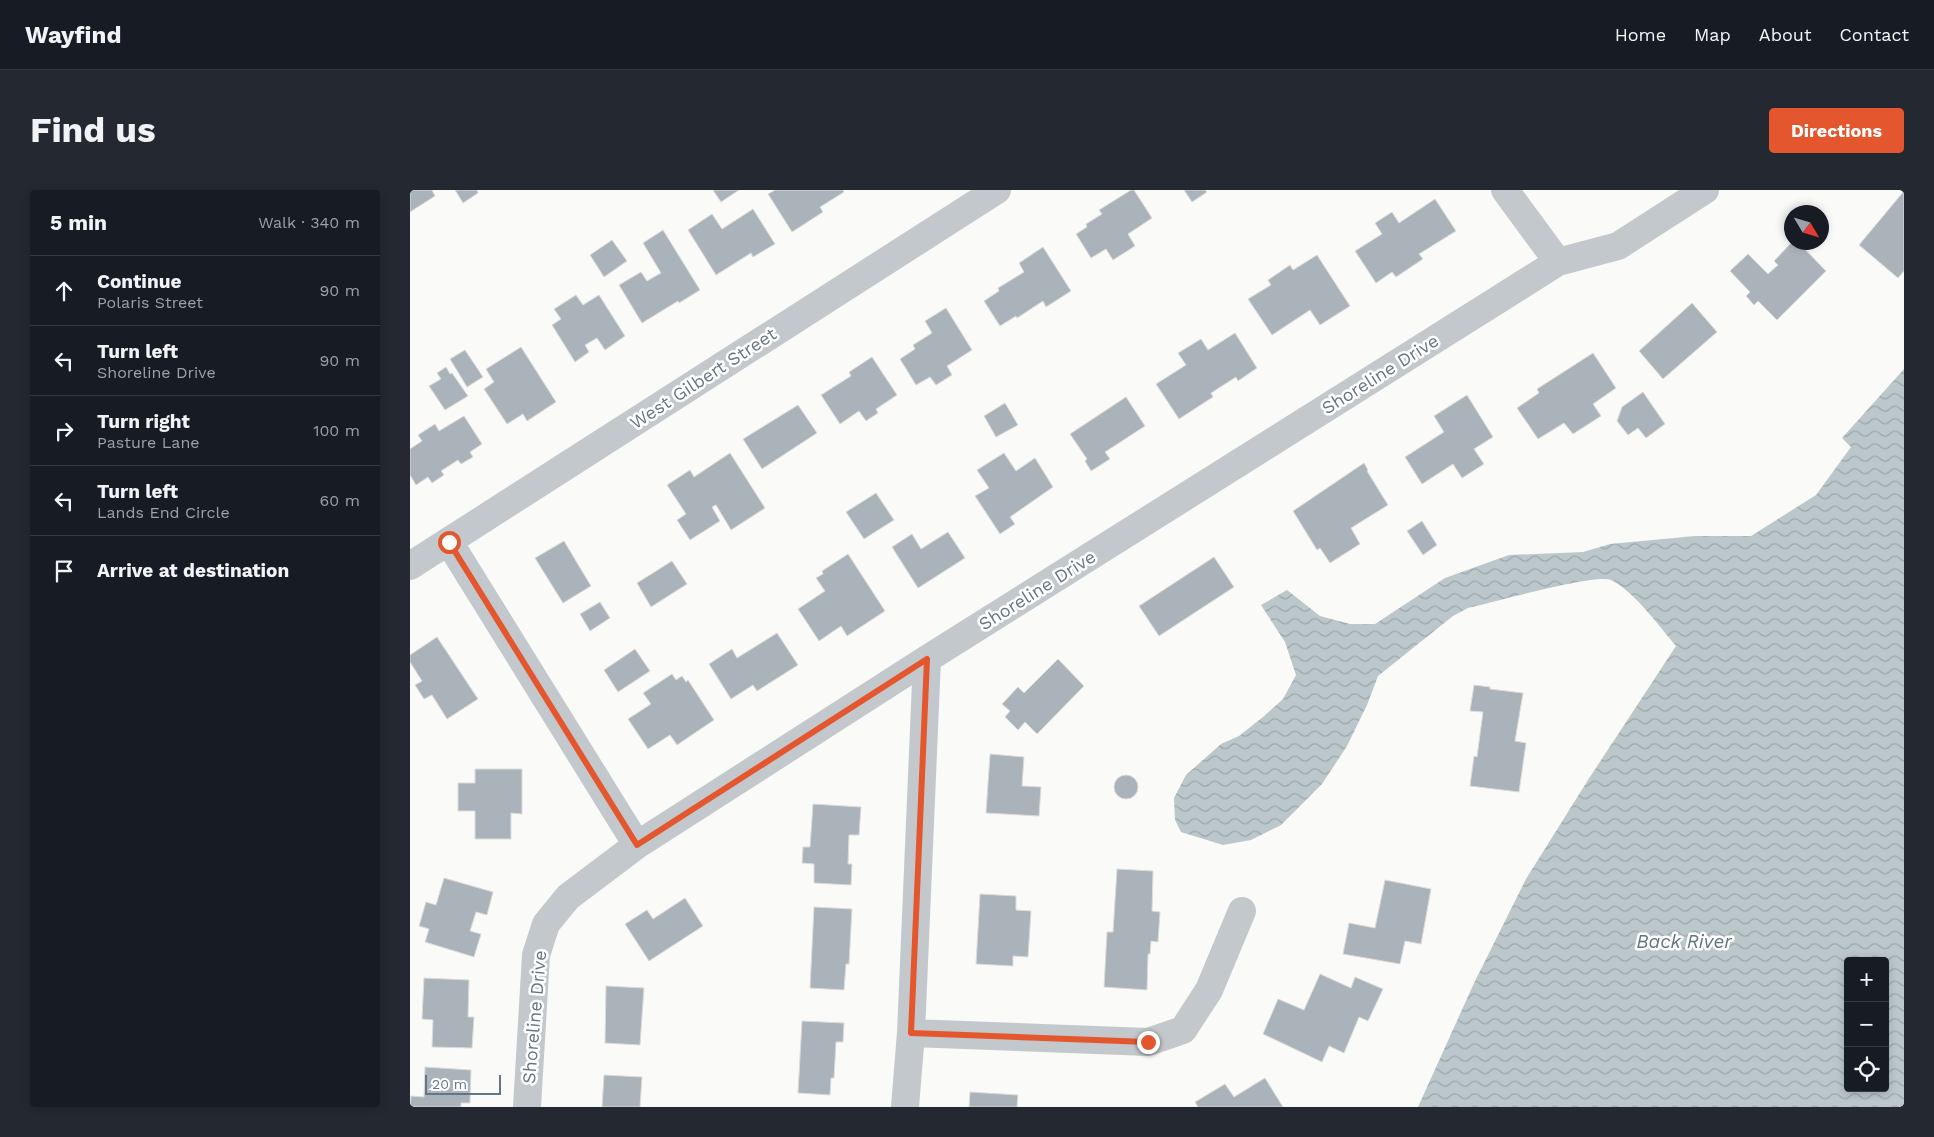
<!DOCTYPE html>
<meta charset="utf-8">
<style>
:root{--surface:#171b24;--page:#242831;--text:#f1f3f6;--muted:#9ea1a6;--line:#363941;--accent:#e4572e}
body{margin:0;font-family:"Work Sans",sans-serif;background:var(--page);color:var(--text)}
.controls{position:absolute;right:15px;bottom:15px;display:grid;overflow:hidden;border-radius:5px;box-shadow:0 2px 8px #0003}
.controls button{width:45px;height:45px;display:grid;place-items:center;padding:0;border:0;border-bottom:1px solid var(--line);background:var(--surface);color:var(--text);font:25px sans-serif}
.compass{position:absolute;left:1374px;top:15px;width:45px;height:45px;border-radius:50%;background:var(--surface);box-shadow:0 2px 8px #0003;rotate:128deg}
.scale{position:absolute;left:15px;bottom:12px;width:76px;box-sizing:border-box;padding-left:5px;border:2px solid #657683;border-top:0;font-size:14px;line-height:18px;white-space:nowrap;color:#657683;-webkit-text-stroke:4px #fff;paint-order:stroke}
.stop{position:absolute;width:15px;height:15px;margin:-11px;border:4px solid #e4572e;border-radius:50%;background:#fff}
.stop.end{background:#e4572e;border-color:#fff;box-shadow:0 1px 5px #0008}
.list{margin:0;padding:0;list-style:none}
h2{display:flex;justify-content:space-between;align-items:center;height:65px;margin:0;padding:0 20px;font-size:21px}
h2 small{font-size:16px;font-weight:400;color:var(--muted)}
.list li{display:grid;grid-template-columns:32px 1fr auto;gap:15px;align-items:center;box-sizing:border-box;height:70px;padding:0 20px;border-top:1px solid var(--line)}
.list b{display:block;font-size:19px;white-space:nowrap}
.list p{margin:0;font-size:16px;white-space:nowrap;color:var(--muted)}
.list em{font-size:16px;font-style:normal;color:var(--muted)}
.icon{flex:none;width:28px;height:28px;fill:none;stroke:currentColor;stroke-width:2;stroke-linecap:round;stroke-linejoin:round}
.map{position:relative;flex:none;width:1494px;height:917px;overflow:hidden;border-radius:5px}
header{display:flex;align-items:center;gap:30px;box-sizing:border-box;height:70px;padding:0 25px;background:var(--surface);border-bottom:1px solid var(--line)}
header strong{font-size:24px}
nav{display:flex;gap:28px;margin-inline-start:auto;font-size:18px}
.intro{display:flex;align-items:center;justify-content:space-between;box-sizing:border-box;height:120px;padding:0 30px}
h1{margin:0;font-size:35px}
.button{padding:12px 22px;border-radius:5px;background:var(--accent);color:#fff;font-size:18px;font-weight:700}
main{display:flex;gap:30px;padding:0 30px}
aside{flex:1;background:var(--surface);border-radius:5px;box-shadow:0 2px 8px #0003}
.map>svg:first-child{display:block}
.water{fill:url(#water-waves);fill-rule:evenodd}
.building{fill:#aab3b9;stroke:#dcdcda}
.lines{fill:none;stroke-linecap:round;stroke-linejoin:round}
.minor{stroke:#c3c8cc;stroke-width:28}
.route{stroke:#e4572e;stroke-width:6}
.labels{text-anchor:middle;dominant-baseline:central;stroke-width:5;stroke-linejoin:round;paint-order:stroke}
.street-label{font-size:18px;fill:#657683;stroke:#fff}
.water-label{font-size:19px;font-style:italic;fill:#60757c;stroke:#fff}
</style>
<header>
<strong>Wayfind</strong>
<nav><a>Home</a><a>Map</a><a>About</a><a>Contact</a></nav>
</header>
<div class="intro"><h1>Find us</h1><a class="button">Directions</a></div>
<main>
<aside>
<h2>5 min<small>Walk · 340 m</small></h2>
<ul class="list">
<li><svg class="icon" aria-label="ahead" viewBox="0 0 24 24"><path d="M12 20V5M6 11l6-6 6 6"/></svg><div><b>Continue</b><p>Polaris Street</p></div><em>90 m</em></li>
<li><svg class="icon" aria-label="left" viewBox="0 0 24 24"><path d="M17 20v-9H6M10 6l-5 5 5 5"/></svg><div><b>Turn left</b><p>Shoreline Drive</p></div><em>90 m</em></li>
<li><svg class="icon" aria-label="right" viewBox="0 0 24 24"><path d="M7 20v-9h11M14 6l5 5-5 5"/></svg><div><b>Turn right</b><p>Pasture Lane</p></div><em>100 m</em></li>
<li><svg class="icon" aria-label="left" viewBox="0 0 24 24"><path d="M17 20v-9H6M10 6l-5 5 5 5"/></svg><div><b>Turn left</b><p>Lands End Circle</p></div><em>60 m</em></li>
<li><svg class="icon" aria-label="arrive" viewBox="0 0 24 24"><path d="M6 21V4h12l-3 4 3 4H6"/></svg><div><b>Arrive at destination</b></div></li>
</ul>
</aside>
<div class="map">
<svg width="1494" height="917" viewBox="0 0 1494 917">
<defs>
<pattern id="water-waves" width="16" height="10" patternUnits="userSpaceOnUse" patternTransform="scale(1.25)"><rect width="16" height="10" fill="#bbc7cb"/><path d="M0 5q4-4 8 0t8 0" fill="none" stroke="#9ca6aa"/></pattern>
</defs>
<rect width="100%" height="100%" fill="#fafaf8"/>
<path class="water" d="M1494 179V917H1008L1065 791 1116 689 1178 590 1266 456C1249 436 1224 401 1201 390 1186 383 1081 413 1058 418L1043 426 968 486 957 515 937 556 912 594 871 635 841 650 813 655 771 642 765 630 764 608 776 585 811 554 829 546 853 527 873 509 886 485 875 452 851 415 877 400 910 426 940 434H965L1035 388 1099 365 1173 362 1200 354 1285 346H1341L1406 305 1441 257 1432 248ZM1438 771H1475V898H1438Z"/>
<path class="building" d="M0 0H22L25 6 0 22Z
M45 0H67L68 3 53 13Z
M303 0H329L311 12Z
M365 0H433L434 2 410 17 413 22 382 42 358 4Z
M721 0H724L742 28 718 44 725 56 703 70 696 59 681 68 666 44 677 37 676 34 692 24 689 20Z
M774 0H795L797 2 782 12Z
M1494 1V81L1488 88 1449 55Z
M1025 9 1046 41 1009 64 1013 69 986 87 982 82 966 93 945 61 972 44 965 33 982 22 989 33Z
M343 19 365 54 343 67 341 63 306 85 278 40 302 24 312 39Z
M253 40 290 100 269 113 268 111 232 133 209 95 231 82 237 91 251 83 233 53Z
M202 50 217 71 194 87 180 65Z
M1382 52H1388L1416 81 1367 130 1348 111 1344 115 1336 106 1340 102 1320 81 1338 64 1358 84 1368 75 1364 71Z
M633 57 661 101 636 117 633 111 607 128 606 126 590 136 574 111 589 101 588 98 614 82 609 73Z
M907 65 940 116 910 135 900 120 862 145 838 109 861 95 858 90 880 75 883 80Z
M166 105 173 115 189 105 215 146 195 160 187 148 175 155 179 162 165 172 142 135 151 129 144 119Z
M1282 113 1307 142 1253 189 1229 161Z
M536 118 562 160 537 176 542 185 526 195 520 187 506 195 490 169 505 159 503 155 522 143 515 131Z
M825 143 847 178 828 191 826 187 801 203 803 207 769 229 746 194 776 175 768 163 791 149 798 160Z
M111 157 146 212 117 231 113 224 97 234 74 199 84 192 76 179Z
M55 160 73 187 57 197 40 169Z
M1183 163 1206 198 1183 214 1191 226 1163 244 1154 233 1128 249 1107 218 1129 203 1127 199Z
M462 167 487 205 466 219 468 223 456 231 449 221 430 234 411 205 441 186 439 182Z
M36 177 40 184 42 183 58 206 35 220 19 196 31 189 27 183Z
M1233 202 1255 234 1236 248 1228 238 1218 245 1207 231 1212 217Z
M1057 205 1083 247 1064 259 1074 274 1052 288 1043 274 1012 294 995 267 1034 242 1024 226Z
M716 207 735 236 695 262 700 269 681 281 675 271 677 269 660 244Z
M595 213 608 235 586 247 574 226Z
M388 215 407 243 352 279 333 249Z
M54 226 72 254 60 262 63 267 51 274 48 270 31 281 34 285 22 293 18 287 6 295 0 285V259L12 251 8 245 25 234 29 241Z
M320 263 355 318 321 340 306 315 302 317 310 331 280 350 267 330 276 324 257 295 280 280 284 287Z
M594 263 606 281 625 268 643 297 600 327 605 334 590 344 565 306 579 298 567 280Z
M954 273 958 280 957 281 978 315 941 338 950 354 920 373 910 358 907 360 883 321Z
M466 303 484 330 454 349 436 322Z
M1012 331 1027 355 1013 365 997 341Z
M538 342 555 368 508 398 482 357 502 344 511 359Z
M154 351 181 396 153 413 125 368Z
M438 364 475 421 437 446 431 436 409 451 388 419 415 401 406 388 413 384 412 381Z
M804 367 824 397 749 446 729 416Z
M262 371 277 394 241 417 227 393Z
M190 412 200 428 180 441 170 424Z
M367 443 388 475 347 501 343 495 321 509 299 474 322 459 327 468Z
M27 447 68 509 37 529 22 505 14 509 5 495 12 491 0 472V465Z
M225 459 240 481 208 502 194 480Z
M648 469 674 496 627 544 615 532 608 540 595 527 600 521 592 514 608 497 614 503Z
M262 484 266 490 272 486 276 492 278 490 304 530 267 555 260 545 238 559 218 529 241 514 233 503Z
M1064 495 1080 497V499L1113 503 1105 551 1116 553 1109 602 1060 596 1064 566 1067 567 1073 522 1060 521Z
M580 564 614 567 612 596 631 597 629 626 576 623Z
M65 579H112V624L101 623V649H65V621H48V593H65Z
M704 597a12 12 0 1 1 24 0a12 12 0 1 1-24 0Z
M403 614 451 617 449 645H439L438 674H442L441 695 404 693V674L392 673 393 657H400Z
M707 679 743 681 742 721 750 722 748 752 741 751 740 764H738L737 800 694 797 697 742H703Z
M34 688 83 702 77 725 66 722 60 741 71 744 64 767 15 752 19 739 9 736 16 712 26 715Z
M975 690 1021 699 1011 754 995 751 990 774 933 764 939 733 965 738Z
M570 704 606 706V720L621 721 618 767 603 766V776L566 774Z
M275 708 293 736 239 771 215 734 237 720 243 729Z
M404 717 442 719 439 774H436L434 800 400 798Z
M910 784 941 798 945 787 973 799 958 831 949 827 934 863 919 856 912 872 853 844 868 809 894 820Z
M14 788 59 790 58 827H64L62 858 22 857 23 830 12 829Z
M196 796 234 798 230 855 195 853Z
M392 831 434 833 433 852H426L424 888H421L420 905 388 903Z
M15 877 61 880 60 913H51V917H0L1 906 14 907Z
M194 885 232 887 230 917H192Z
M855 888 873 917H788L785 912 815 894 824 907Z
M560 902 608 905 607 917H559Z"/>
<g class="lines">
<path class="minor" d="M1095 0 1148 72
M39 352 227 655
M0 376 587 0
M501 843 738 852 773 840 799 800 832 721
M117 917 126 765 136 734 158 707 227 655 517 469 1148 72 1208 56 1295 0
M495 917 501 843 517 469"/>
</g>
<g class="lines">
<path class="route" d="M39 352 227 655 517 469 501 843 738 852"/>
</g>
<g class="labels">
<g class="street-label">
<text transform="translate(970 184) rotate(-32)">Shoreline Drive</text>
<text transform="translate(293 188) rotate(-33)">West Gilbert Street</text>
<text transform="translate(627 400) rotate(-32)">Shoreline Drive</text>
<text transform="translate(124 827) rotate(-85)">Shoreline Drive</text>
</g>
<g class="water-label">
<text x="1274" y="751">Back River</text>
</g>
</g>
</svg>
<div class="controls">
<button>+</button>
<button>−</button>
<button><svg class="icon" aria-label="locate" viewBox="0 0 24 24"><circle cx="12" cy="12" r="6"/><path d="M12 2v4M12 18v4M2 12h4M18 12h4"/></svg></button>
</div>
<svg class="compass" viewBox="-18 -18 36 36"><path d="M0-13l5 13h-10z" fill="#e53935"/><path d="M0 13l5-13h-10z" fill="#9ea1a6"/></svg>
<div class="scale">20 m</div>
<div class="stop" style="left:39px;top:352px"></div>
<div class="stop end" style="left:738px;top:852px"></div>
</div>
</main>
